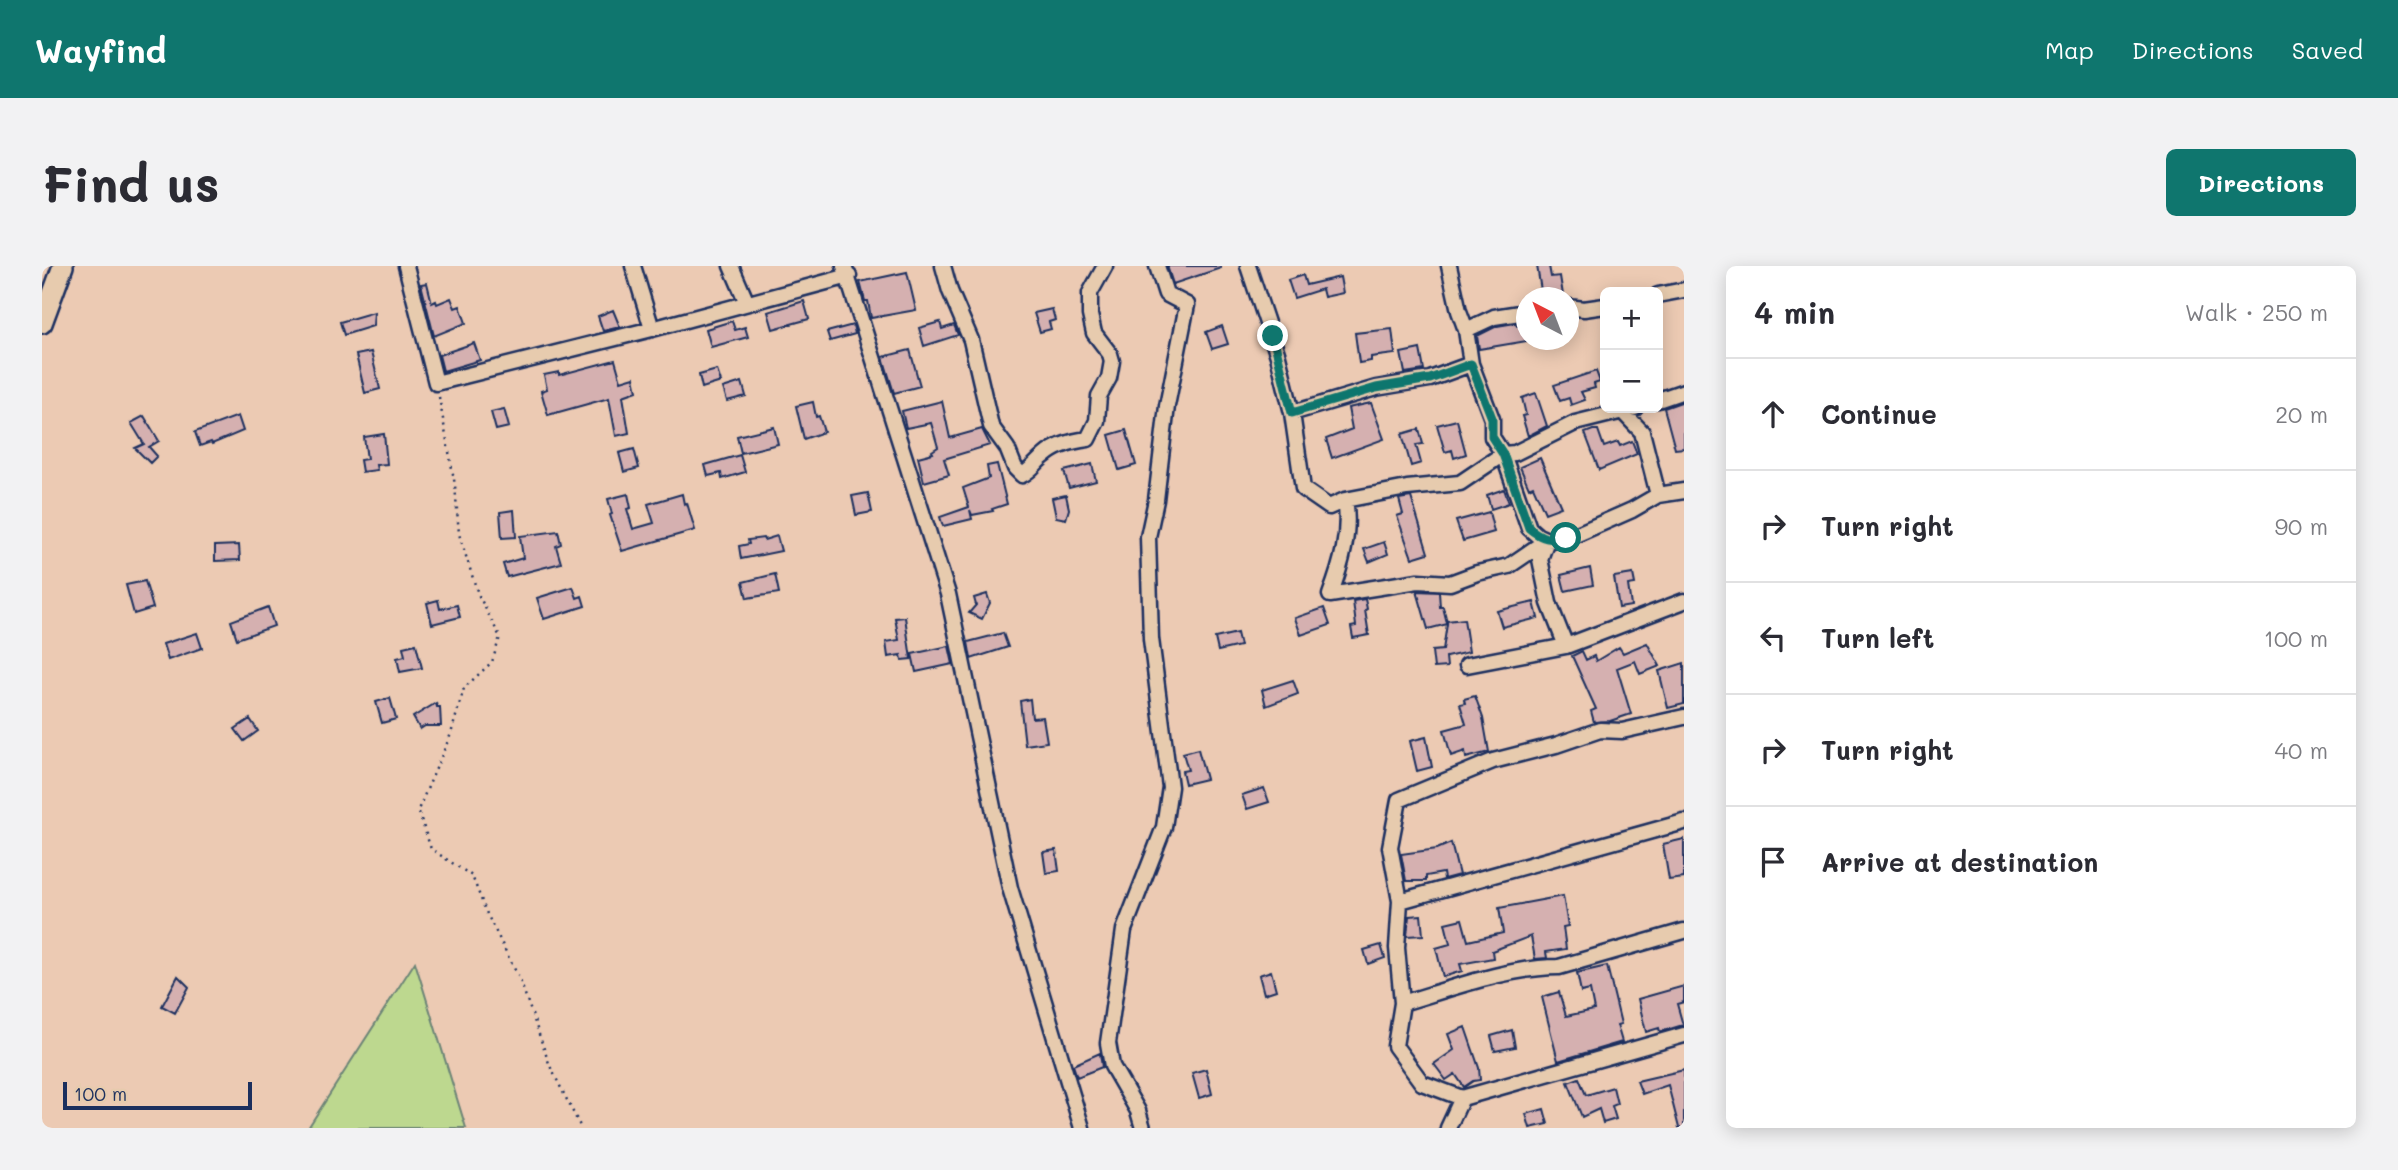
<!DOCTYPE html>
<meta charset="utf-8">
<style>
:root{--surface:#fff;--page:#f2f2f3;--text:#2b2b33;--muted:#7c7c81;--line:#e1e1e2;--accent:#0f766e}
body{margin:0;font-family:Mali,sans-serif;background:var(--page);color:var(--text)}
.controls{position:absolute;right:21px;top:21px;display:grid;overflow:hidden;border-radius:10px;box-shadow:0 4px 18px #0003}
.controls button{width:63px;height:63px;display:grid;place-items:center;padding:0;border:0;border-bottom:2px solid var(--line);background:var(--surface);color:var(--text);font:35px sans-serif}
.compass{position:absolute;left:1474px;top:21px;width:63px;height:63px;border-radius:50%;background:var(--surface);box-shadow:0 4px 18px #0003;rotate:318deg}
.scale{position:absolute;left:21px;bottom:18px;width:189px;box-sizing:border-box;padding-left:7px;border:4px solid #1b2f5e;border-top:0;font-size:19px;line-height:24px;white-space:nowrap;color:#1b2f5e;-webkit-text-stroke:5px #e7cbae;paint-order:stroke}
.stop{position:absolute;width:21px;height:21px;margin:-16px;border:5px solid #0f766e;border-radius:50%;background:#fff}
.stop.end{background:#0f766e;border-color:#fff;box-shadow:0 2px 7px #0008}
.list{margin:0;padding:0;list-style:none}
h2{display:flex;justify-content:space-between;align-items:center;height:91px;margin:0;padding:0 28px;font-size:30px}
h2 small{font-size:23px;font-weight:400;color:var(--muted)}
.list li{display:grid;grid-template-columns:46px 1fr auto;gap:21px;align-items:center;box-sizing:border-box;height:112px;padding:0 28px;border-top:2px solid var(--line)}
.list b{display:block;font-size:26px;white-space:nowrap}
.list em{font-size:23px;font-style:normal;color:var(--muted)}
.icon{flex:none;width:38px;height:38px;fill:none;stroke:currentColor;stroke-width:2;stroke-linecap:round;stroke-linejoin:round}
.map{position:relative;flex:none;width:1642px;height:862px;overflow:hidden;border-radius:10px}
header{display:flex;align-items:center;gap:42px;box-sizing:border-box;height:98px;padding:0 35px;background:var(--accent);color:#fff}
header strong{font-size:33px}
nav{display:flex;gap:38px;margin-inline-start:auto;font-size:24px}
.intro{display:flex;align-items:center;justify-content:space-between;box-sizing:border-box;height:168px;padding:0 42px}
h1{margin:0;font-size:49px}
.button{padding:18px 32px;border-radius:10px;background:var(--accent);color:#fff;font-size:24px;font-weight:700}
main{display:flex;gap:42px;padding:0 42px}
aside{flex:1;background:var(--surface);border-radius:10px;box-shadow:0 4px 18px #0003}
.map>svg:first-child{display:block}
.green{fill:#bdd88f;stroke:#6c8476;stroke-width:2}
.building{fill:#d5b0b0;stroke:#1b2f5e;stroke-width:2}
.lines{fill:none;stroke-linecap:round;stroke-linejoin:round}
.street-casing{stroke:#1b2f5e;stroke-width:19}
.secondary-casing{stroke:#1b2f5e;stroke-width:24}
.path{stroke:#1b2f5e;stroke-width:2.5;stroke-dasharray:2 5;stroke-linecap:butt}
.street{stroke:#e7cbae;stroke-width:14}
.secondary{stroke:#e7cbae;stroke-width:19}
.route{stroke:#0f766e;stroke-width:9}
</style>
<header>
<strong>Wayfind</strong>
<nav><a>Map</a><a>Directions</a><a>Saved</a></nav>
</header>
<div class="intro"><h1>Find us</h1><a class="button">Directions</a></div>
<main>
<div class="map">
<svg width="1642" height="862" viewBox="0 0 1642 862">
<rect width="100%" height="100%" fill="#eccab3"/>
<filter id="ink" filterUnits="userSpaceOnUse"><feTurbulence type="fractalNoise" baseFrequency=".0143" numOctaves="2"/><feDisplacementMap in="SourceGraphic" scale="14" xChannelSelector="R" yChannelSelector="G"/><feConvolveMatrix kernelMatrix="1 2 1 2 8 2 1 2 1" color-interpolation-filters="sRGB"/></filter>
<g filter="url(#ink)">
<path class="green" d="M373 696 424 862H266Z"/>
<path class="building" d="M1125 0H1179V2L1131 18Z
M1495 0H1507L1509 11 1518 10 1521 29 1500 31Z
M865 6 874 44 829 52 826 35H823L818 16Z
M1261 9 1264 19 1298 11 1301 27 1282 31 1280 23 1252 32 1246 14Z
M385 17 390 37 394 35 395 38 409 32 413 42 418 40 424 57 392 70 379 18Z
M762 35 767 53 731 63 726 46Z
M1010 43 1013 54 1007 56 1009 63 998 66 992 47Z
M571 44 578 61 561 65 556 50Z
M332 46 331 60 302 69 298 56Z
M690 55 693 64 703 61 706 71 669 81 664 63Z
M898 56 900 63 912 59 916 69 882 80 877 62Z
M1473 57 1475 60 1485 58V75L1437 83 1435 70 1455 60Z
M811 59 813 68 788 75 785 66Z
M1180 60 1186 78 1170 83 1164 66Z
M1350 63 1353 88 1329 91V95L1317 97 1313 67Z
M432 77 438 94 401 105 397 89Z
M1378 83 1382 104 1363 107 1359 87Z
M868 84 878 120 852 127 841 91Z
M329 86 338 123 323 127 314 89Z
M573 94 579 115 592 111 595 125 581 130 587 167 574 170 567 132 506 149 499 125 505 123 502 109 517 106V109Z
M675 104 679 116 660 122 657 109Z
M1554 105 1558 116 1552 118 1553 122 1539 126 1543 134 1529 139 1527 132 1518 135 1512 119Z
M700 116 704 130 685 135 681 122Z
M1494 127 1505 160 1486 170 1480 150 1484 149 1480 132Z
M900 135 908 172 940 163 948 179 902 193 907 209 882 216 876 191 891 187 890 185 896 181 889 157 864 162 860 145Z
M1642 135V182L1633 183 1622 142Z
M771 136 774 151 777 150 782 166 762 173 754 140Z
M1329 137 1342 173 1290 192 1284 173 1310 163 1306 142Z
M462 143 467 161 454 164 449 146Z
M102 150 117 175 107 181 115 190 108 197 93 182 102 178 89 157Z
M196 150 201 165 170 178 169 176 158 180 153 166Z
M1415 154 1424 188 1412 192 1410 184 1403 186 1395 159Z
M732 161 736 178 699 187 695 170Z
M1377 163 1381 178 1374 179 1379 197 1369 200 1360 168Z
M1084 164 1094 199 1077 204 1067 169Z
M1551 164H1556L1562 181 1576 176 1578 180 1590 175 1595 188 1557 204 1543 167Z
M342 168 345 198 334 199 335 204 320 206 318 194 325 193 322 171Z
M592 183 597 202 582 206 577 187Z
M698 189 703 206 680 213 679 207 666 210 663 199Z
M1498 192 1519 241 1503 247 1491 220 1487 222 1478 201Z
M955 198 965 238 950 243 951 245 930 249 928 244 930 253 901 260 898 251 927 241 921 222 947 212 945 200Z
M1050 198 1054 215 1027 222 1022 205Z
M1462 223 1467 237 1449 243 1445 229Z
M826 227 830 246 814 249 810 230Z
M586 228 589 242 585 243 591 263 612 257 606 238 640 228 642 238 645 237 653 264 580 285 568 249 570 248 566 233Z
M1024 229 1027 243 1024 253 1014 251 1010 232Z
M1369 231 1386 287 1370 292 1355 250 1361 248 1357 233Z
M472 244 474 271 460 272 458 246Z
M1447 246 1452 266 1421 275 1414 255Z
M516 265 519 278 514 280 519 297 465 311 461 298 481 292 478 270Z
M735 270 739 285 699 293 697 280 707 278 706 274 721 272 722 274Z
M1342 276 1346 288 1327 296 1322 283Z
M197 279 198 294 173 295V280Z
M1548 302 1551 319 1523 325 1519 309Z
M733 308 737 327 705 332 701 316Z
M1591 308 1593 318 1586 319 1589 340 1577 342 1572 311Z
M103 315 111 342 92 348 84 319Z
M531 321 535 332 540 330 543 340 502 353 495 332Z
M1375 325 1397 326 1398 341H1401L1405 357V355L1422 353 1427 386 1404 391 1405 401 1392 402 1390 385 1401 384 1405 358 1386 363Z
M945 328 948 337 940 353 927 347 934 339 932 332Z
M1323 333 1325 343 1323 344 1327 369 1311 372 1309 361 1314 360 1311 335Z
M396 334 398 343 415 339 418 351 390 358 385 337Z
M1492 336 1496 352 1460 361 1455 345Z
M226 341 232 360 195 373 189 355Z
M1282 342 1288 359 1259 369 1253 352Z
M863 351 869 393 860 394 859 389 846 391 844 376 857 374 853 352Z
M155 367 160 382 126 394 121 378Z
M961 367 966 381 929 393 926 376Z
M1195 367 1198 380 1176 385 1173 372Z
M1605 377 1618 400 1598 408 1593 395 1575 402 1589 448 1568 455 1552 456 1549 445 1554 443 1530 390 1540 385 1544 394 1552 390 1554 395 1577 381 1581 387Z
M374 378 380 402 358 406 355 392 363 390 361 381Z
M907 380 911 398 874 406 870 388Z
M1642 397V438L1626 442 1617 405Z
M1251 414 1256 428 1224 440 1220 424Z
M1433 430 1441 452 1447 486 1424 492 1423 485 1409 490 1402 464 1424 458 1418 438 1423 437 1422 433Z
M348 432 354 453 340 457 334 436Z
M988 433 990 452 1001 451 1005 476 983 479 978 435Z
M394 437 395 441H398L399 460H383L378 463 371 451Z
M208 453 216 465 202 475 193 463Z
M1384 471 1390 501 1375 505 1368 475Z
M1156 483 1164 513 1143 518 1140 505 1146 504 1141 487Z
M1222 522 1227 536 1205 543 1200 529Z
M1642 573V612L1627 614 1621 578Z
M1409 577 1417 609 1402 613 1401 607 1384 610V615H1364L1359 588 1395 583Z
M1014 584 1017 605 1004 607 1001 586Z
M1521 630 1526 660 1521 661 1524 683 1504 686 1505 692 1493 693 1489 670 1450 685 1451 692 1418 698 1420 705 1401 711 1394 682 1408 678 1403 657 1420 653 1426 675 1461 667 1457 642Z
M1379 649 1381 669 1365 670 1367 650Z
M1339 679 1343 692 1326 698 1322 684Z
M1565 700 1579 758 1575 759 1580 776 1516 795 1500 731 1517 726 1524 750 1552 744 1548 724 1539 726 1535 707Z
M1229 705 1234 724 1222 728 1217 709Z
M136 710 147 721 133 747 120 740Z
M1642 720V736L1635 738 1641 759 1618 766 1617 762 1604 766 1596 733Z
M1423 761 1437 802 1438 814 1431 815 1422 821 1413 808 1404 814 1392 798 1412 784 1406 768Z
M1470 764 1473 781 1453 785 1449 770Z
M1058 787 1060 801 1035 811 1031 799Z
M1164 803 1170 828 1157 832 1150 807Z
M1642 804V862H1637L1626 819 1600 828 1595 815Z
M1537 812 1544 829 1571 821 1575 838 1570 840 1574 853 1561 857 1557 843 1540 851 1526 816Z
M1502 843 1506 858 1488 862 1484 848Z"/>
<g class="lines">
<g class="street-casing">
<path id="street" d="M364 0 394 117 610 63 591 0
M689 0 705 37
M802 0 906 328 968 622 1040 862
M901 0 908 25 929 74 949 160 965 182 973 202 980 209C990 204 994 196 1002 190 1014 179 1031 175 1046 173L1055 155 1057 130 1067 112 1070 95 1068 88 1052 67 1048 49V27L1063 0
M1206 0 1236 90 1250 147 1261 223 1287 241 1303 234
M1407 0 1417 45 1424 64 1429 98 1450 153V171L1461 188 1487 262 1496 270 1505 274 1524 273 1590 244 1616 229 1642 225
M1616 29 1642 24
M1526 41 1542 43 1563 40
M610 63 807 10
M1424 64 1452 51 1484 46
M1616 134 1642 125
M1581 146 1600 166 1616 229
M1250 147 1334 122 1388 113 1429 98
M1524 380 1507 337 1498 293 1505 274 1467 300 1435 307 1408 317 1376 315 1288 329C1299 300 1309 266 1303 234L1365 222 1418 217 1461 188 1473 187 1533 157 1593 142
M1425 399 1524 380 1642 335
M1358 635 1348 581 1357 534 1451 495 1514 479 1558 464 1580 465 1642 451
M1360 737C1408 723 1467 701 1517 701L1642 665
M1420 832 1380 817 1353 780 1360 737 1355 682 1358 635 1642 556
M1101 862 1096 845 1070 800 1066 777 1082 664 1122 561 1128 521 1109 373 1106 271 1114 234 1125 140 1145 39 1124 28 1115 0
M1406 862 1420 832 1642 769"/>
</g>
<g class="secondary-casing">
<path id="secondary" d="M0 57 21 0"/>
</g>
<path class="path" d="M397 131 413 219 417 268 436 328 458 371 450 396 422 422 409 468 376 544 389 583 430 610 445 648 478 714 508 800 539 862"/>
<use href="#street" class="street"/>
<use href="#secondary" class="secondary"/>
</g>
</g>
<g class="lines" filter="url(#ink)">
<path class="route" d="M1231 70 1250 147 1334 122 1388 113 1429 98 1450 152V171L1461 188 1487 262C1500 273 1508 274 1524 272"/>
</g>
</svg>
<div class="controls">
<button>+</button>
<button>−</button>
</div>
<svg class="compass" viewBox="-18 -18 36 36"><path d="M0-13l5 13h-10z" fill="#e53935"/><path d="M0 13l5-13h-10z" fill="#7c7c81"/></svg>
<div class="scale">100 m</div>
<div class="stop" style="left:1524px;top:272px"></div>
<div class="stop end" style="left:1231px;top:70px"></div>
</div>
<aside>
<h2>4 min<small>Walk · 250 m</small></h2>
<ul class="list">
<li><svg class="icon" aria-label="ahead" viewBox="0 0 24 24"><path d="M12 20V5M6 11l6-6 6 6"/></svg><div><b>Continue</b></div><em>20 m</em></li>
<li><svg class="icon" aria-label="right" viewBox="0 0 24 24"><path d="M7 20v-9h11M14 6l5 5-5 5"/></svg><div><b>Turn right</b></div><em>90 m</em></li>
<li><svg class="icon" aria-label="left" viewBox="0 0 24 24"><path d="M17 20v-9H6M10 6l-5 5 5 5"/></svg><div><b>Turn left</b></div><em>100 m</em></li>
<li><svg class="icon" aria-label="right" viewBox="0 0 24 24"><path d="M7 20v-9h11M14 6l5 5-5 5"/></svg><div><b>Turn right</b></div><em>40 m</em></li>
<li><svg class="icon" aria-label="arrive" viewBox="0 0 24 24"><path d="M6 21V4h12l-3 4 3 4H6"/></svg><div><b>Arrive at destination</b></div></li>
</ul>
</aside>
</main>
